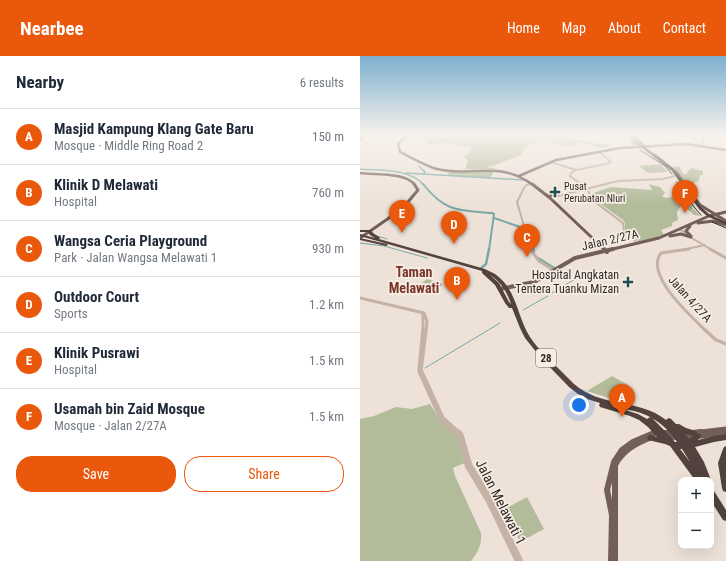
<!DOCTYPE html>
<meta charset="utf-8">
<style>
:root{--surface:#fff;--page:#f2f2f3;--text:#1f2937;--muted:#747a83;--line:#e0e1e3;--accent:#ea580c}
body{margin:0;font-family:"Roboto Condensed",sans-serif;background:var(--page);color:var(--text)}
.controls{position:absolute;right:12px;bottom:12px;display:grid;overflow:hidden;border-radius:8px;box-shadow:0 4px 16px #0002}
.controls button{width:36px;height:36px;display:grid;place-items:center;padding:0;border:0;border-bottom:1px solid var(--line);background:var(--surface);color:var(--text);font:20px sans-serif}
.you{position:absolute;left:219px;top:349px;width:14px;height:14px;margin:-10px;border:3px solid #fff;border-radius:50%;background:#1a73e8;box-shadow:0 0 0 6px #1a73e833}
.badge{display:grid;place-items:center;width:26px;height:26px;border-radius:50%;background:var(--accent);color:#fff;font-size:13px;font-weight:700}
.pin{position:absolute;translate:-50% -33px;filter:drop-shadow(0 1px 2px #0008)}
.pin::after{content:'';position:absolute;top:21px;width:14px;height:12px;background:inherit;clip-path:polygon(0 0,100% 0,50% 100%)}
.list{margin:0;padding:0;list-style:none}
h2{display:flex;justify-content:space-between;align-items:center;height:52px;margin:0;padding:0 16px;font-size:17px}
h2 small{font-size:13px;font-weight:400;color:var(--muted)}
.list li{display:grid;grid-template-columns:26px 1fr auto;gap:12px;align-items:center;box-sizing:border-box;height:56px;padding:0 16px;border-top:1px solid var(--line)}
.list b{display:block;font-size:15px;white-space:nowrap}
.list p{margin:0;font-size:13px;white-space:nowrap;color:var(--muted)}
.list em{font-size:13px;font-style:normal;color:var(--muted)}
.actions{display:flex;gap:8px;padding:12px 16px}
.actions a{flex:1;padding:9px 0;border:1px solid var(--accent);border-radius:16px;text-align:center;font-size:14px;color:var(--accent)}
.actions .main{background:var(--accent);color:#fff}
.map{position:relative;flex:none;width:366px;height:505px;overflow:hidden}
header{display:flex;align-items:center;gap:24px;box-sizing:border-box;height:56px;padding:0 20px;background:var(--accent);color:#fff}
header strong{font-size:19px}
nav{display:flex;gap:22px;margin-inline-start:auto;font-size:14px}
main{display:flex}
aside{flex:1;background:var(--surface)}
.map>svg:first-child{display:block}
.green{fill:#b2bb9a}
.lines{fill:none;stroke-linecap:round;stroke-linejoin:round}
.stream{stroke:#7aa8a7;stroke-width:1}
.river-far2{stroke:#7aa8a7;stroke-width:1.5}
.river-far1{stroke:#7aa8a7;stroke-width:2}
.river{stroke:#7aa8a7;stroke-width:2.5}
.minor-far3{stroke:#c5b2a6;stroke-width:2}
.minor-far2{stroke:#c5b2a6;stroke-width:3}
.minor-far1{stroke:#c5b2a6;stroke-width:3.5}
.minor{stroke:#c5b2a6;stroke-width:4.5}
.major-far4{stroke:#725f58;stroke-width:2.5}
.major-far3{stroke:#725f58;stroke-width:3}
.major-far2{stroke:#725f58;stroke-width:4}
.major-far1{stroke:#725f58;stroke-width:5}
.major{stroke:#725f58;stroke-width:6}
.highway{fill:#52433e;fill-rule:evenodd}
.tram{stroke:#322926;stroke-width:1}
.poi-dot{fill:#204f4f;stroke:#f6ede4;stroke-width:1.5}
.labels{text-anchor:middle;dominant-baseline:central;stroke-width:3.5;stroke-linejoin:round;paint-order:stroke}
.far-poi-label{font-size:10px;fill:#322926;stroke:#f6ede4;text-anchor:start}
.shield{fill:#f6ede4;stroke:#6d645f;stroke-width:1}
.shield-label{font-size:11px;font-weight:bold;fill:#322926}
.street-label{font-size:12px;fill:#322926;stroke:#f6ede4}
.poi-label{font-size:12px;fill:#322926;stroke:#f6ede4;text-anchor:end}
.quarter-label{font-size:14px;font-weight:bold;fill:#793527;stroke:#f6ede4}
.near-street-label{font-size:14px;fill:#322926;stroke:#f6ede4}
</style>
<header>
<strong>Nearbee</strong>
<nav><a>Home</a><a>Map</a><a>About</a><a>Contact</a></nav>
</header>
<main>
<aside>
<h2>Nearby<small>6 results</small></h2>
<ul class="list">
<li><span class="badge">A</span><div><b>Masjid Kampung Klang Gate Baru</b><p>Mosque · Middle Ring Road 2</p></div><em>150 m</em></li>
<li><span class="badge">B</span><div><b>Klinik D Melawati</b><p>Hospital</p></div><em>760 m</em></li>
<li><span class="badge">C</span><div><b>Wangsa Ceria Playground</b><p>Park · Jalan Wangsa Melawati 1</p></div><em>930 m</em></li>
<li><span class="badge">D</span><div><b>Outdoor Court</b><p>Sports</p></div><em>1.2 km</em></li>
<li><span class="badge">E</span><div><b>Klinik Pusrawi</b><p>Hospital</p></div><em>1.5 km</em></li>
<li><span class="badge">F</span><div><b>Usamah bin Zaid Mosque</b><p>Mosque · Jalan 2/27A</p></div><em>1.5 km</em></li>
</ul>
<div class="actions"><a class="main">Save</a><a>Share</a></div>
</aside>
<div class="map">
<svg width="366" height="505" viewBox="0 0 366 505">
<rect width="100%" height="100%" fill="#eee2d8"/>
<path class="green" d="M51 78 54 80 59 78 201 79H218H210L208 81C211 84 244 89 248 88L250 90 242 92 217 86 215 87 218 89 202 90 195 89 192 84C180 81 174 88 164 92L161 99 135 109 126 111 138 113H105L108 105 104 101 112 93 111 91 85 87 67 88 68 87 61 82H46Z
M300 108 308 116 288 117 279 110Z
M319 110 323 118H326L331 112 343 115V119H340L339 125 328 129 313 111Z
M91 115H134L130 122 87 119Z
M289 128 300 131 305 137 302 140 306 142 322 139 340 160 334 159 322 148 317 156 318 164 312 167V170L301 174 304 179 280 187 265 174V167L263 164 238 146 231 138 251 131 292 134Z
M67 223 83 228 74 237 57 231Z
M252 320 268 329 252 343 227 335Z
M70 348 80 364 96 377 107 406 93 412 95 420 121 477C122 489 118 496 111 505H0V363L14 360 36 351 52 353Z
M167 441 184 473 160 486 145 453Z"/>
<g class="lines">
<path class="stream" d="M17 180 27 183
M0 187 24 190 67 202
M190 238 220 220
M163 254 188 240
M65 312 140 267"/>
<path class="river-far2" d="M59 110 65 116 63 118
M0 113C21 115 49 112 64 129
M46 117 163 124"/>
<path class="river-far1" d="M63 128C85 156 98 154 131 157
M134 162 163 172
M167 173 173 194
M129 194 134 158 132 157"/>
<path class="river" d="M173 193 174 196
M178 202 194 212
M121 212 126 208 129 193"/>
<path class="minor-far3" d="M207 79 209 78
M342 90 345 78
M239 96 251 106
M191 106 216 114
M250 107 216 114 211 117 210 120 226 132 235 146 263 167 264 175 278 188
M190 142 258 125 303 123 319 119
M319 173 330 179
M330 181 352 194
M171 194 157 146 165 130 171 127
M322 194 345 189"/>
<path class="minor-far2" d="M170 193 179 205 195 215
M329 193 301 197C284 219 331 260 346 275
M350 193 366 202
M0 242 64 257 67 265 66 275
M63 275V258"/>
<path class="minor-far1" d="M63 274 59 315 81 364 96 377
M66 274 61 314 83 362 100 377
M345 274 356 284 366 288"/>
<path class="minor" d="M95 376 99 380 107 410 128 445 157 505
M99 376 101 378 110 409 131 443 161 505"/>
<path class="major-far4" d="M48 78 38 88 40 96C51 101 65 110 77 113 115 122 137 103 173 129
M271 78 274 85 281 91
M0 81 3 82 0 84
M276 81 285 91
M295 99 317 117 326 129
M0 117C16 119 45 116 55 129
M159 120 196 104 260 92 326 88 366 94"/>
<path class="major-far3" d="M172 128 190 142 245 194
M325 128 340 149 366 165
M188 139H197
M338 167 353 165 366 169
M330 170 326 175 331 180
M310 180 321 178 331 181
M0 182 42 153 58 134 54 128
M249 194 299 182 349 160 366 156"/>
<path class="major-far2" d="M244 193 247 196
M140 233 174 226 215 202 253 193"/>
<path class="major-far1" d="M294 377H314
M333 377 366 373
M359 377 366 376"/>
<path class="major" d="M333 377 341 376
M307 381 338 380 366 376
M251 505 252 459 247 434 254 406 262 394 273 386 294 377H314
M255 505V409C263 394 276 387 292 381"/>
<path class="highway" d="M272 78H274L280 87 314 113 341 151 349 158 366 166V169L347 160 339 153 312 115 278 89Z
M0 174H11L13 177 19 181 20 182 19 183 125 213C128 215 132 216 135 218 157 233 157 261 170 281 178 293 189 303 199 313 204 318 209 323 214 328 241 352 278 342 306 364L307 363 309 362 311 363 316 368H319L326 372 336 375 337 377 340 378 341 380 338 384 354 380 366 378V384L354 386 335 391 344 406 351 424H335L310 390 305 388 288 384 287 382 288 380 290 379 297 381 288 371 279 364 270 360 240 351 239 349 240 347 227 343 218 338 209 331 181 302 165 282 160 272 152 252H149L145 247 135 229 122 217V215L0 180V178L15 182 10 179 8 176H0ZM130 219C141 226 147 236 151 248L149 246 139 227ZM259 352C285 356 301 363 317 386H315L309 379 292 362 290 361 287 363 278 358ZM325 378 333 380 329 383ZM320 393H322L330 406Z
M0 182 27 188 28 189 26 190 0 184Z
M366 390V436L363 435 362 432 358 407 363 393 364 391Z
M351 434 354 435 366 454V465L363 464 351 445Z"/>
<path class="tram" d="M269 81 274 89
M280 94 305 110 312 118
M317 126 318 128
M323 138 341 159
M352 166 366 172"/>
</g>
<linearGradient id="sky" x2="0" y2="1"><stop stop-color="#7cafce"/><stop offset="0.53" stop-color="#f7f2ed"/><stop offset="1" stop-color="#f7f2ed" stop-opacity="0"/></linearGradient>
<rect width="366" height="148" fill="url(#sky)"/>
<g class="poi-dot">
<path d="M193 130h4v4h4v4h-4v4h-4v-4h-4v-4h4z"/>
<path d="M266 220h4v4h4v4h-4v4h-4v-4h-4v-4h4z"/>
</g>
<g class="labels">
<g class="far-poi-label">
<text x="204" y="130">Pusat<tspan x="204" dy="12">Perubatan Nluri</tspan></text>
</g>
<rect class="shield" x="176" y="293" width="20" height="18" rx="3"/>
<g class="shield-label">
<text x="186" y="302">28</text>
</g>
<g class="street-label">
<text transform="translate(250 184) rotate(-13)">Jalan 2/27A</text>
<text transform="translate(330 243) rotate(48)">Jalan 4/27A</text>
</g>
<g class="poi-label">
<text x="259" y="219">Hospital Angkatan<tspan x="259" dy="14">Tentera Tuanku Mizan</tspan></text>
</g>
<g class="quarter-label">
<text x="54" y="216">Taman<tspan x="54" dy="16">Melawati</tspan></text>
</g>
<g class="near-street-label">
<text transform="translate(141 446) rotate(63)">Jalan Melawati 1</text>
</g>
</g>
</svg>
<div class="controls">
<button>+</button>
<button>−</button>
</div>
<div class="you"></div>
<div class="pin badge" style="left:262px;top:361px">A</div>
<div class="pin badge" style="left:97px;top:244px">B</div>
<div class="pin badge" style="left:167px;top:201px">C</div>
<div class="pin badge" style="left:94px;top:188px">D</div>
<div class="pin badge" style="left:42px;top:177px">E</div>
<div class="pin badge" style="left:325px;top:157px">F</div>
</div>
</main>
